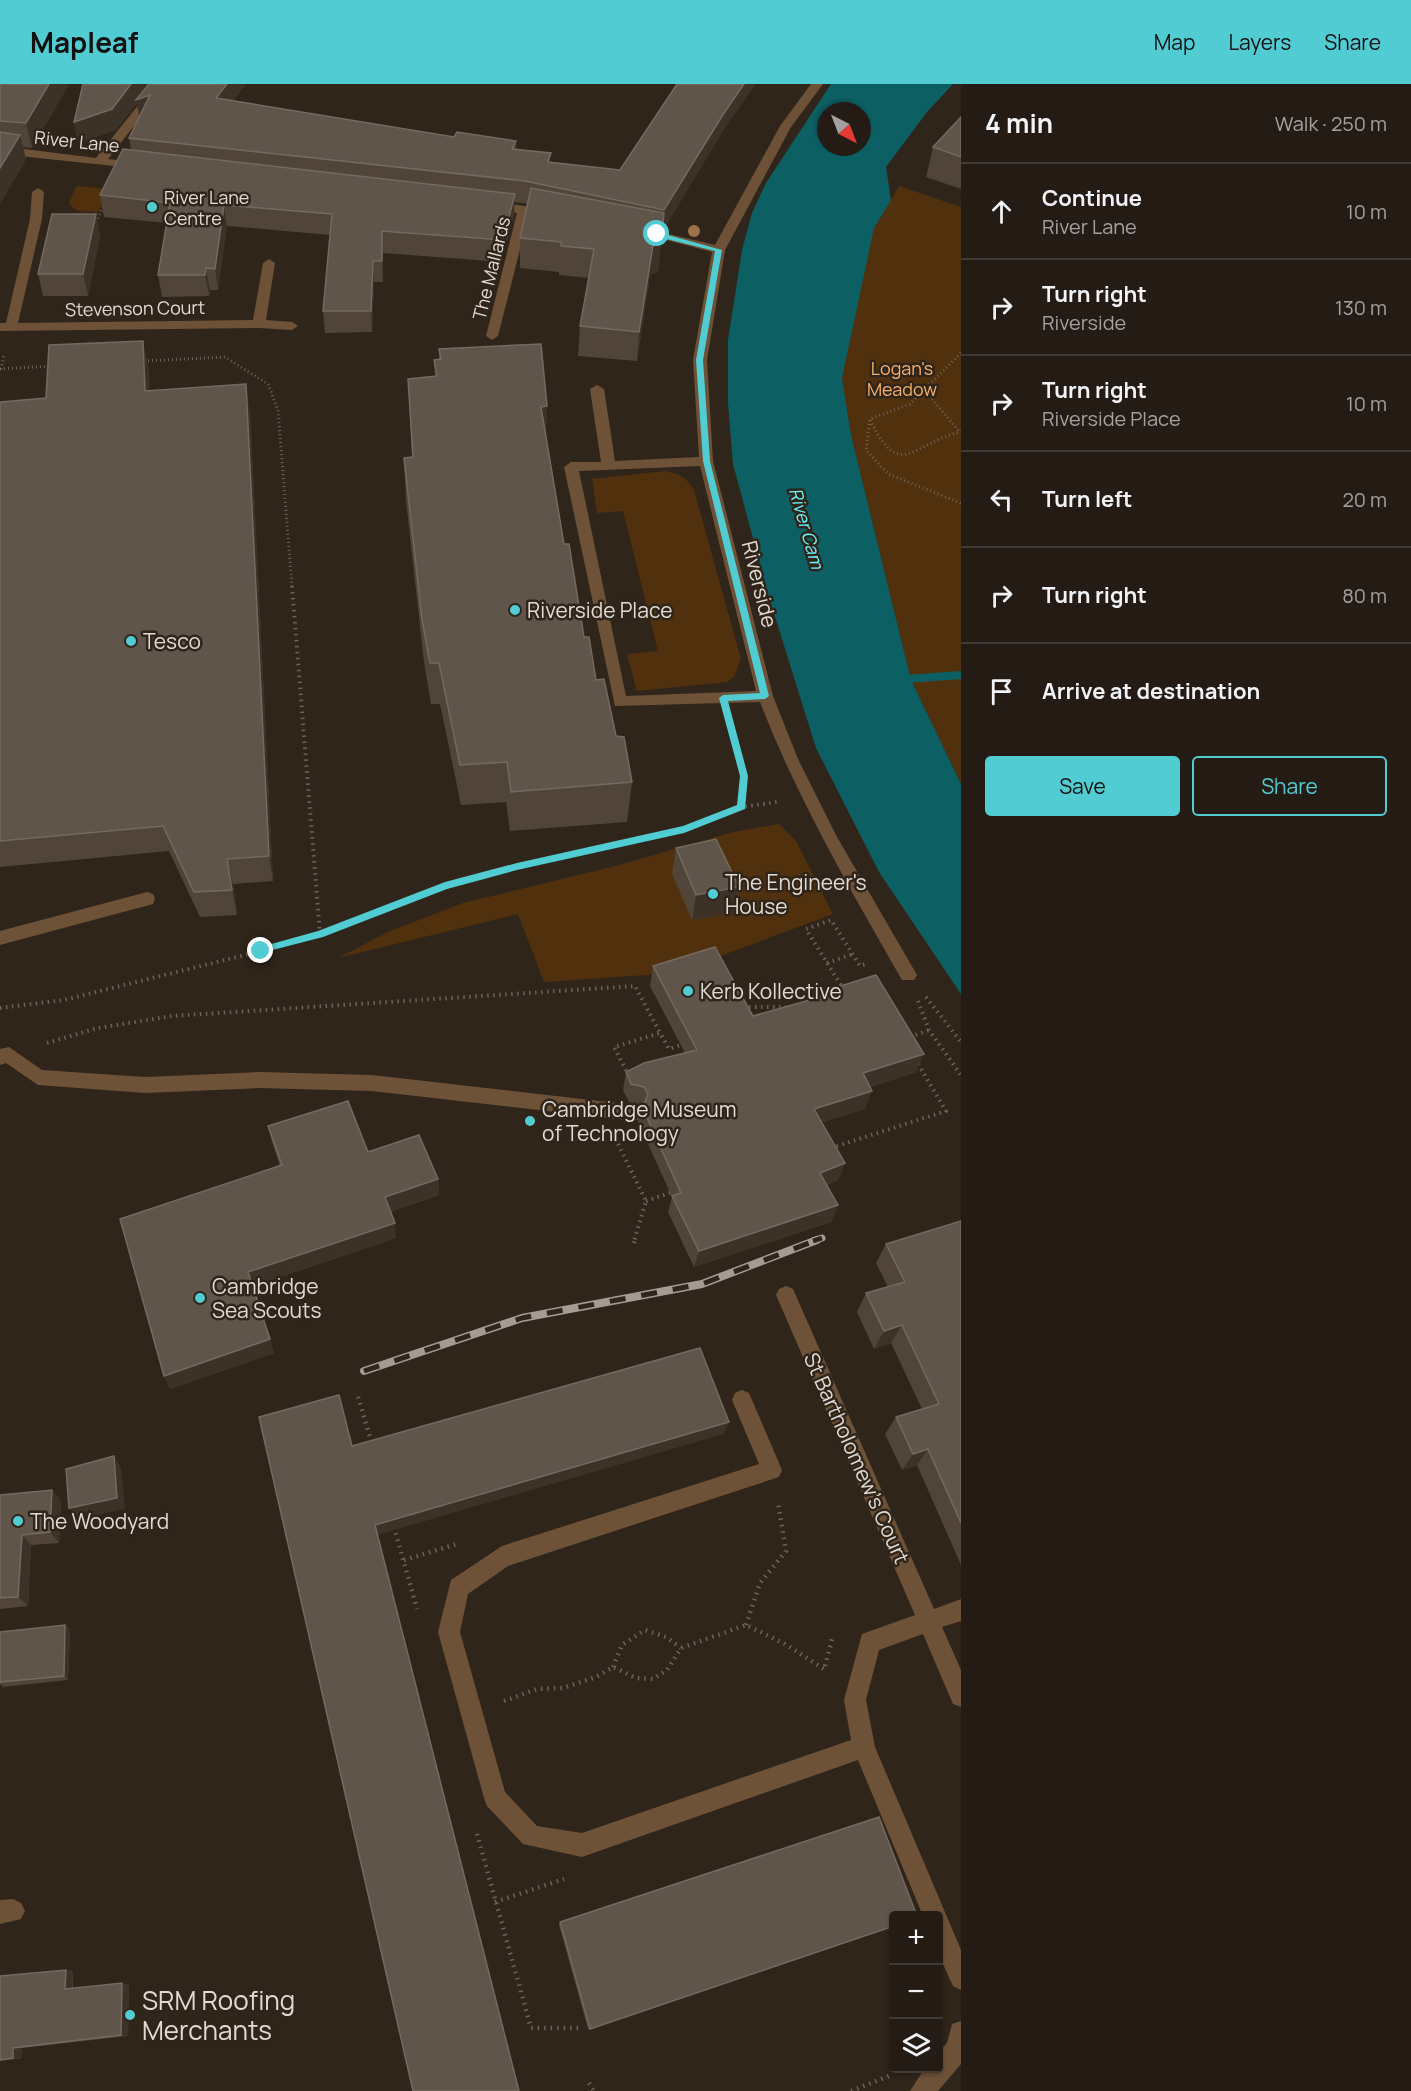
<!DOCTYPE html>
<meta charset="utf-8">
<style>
:root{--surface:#241c14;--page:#2c251d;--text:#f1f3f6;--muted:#a3a1a0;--line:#413a34;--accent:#51ccd2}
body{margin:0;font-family:Manrope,sans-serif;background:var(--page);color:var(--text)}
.controls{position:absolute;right:18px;bottom:18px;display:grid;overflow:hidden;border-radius:6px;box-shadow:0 2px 4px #0004}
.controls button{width:54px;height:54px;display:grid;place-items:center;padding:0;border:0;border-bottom:2px solid var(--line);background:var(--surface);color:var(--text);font:30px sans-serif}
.compass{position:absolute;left:817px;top:18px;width:54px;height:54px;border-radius:50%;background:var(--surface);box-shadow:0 2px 4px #0004;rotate:138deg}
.stop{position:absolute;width:18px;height:18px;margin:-14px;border:4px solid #51ccd2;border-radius:50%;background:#fff}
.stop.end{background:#51ccd2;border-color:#fff;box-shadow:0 2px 6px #0008}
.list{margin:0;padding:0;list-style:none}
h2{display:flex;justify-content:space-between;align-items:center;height:78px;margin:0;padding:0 24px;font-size:26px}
h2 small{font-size:20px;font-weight:400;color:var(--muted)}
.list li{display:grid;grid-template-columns:39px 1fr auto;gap:18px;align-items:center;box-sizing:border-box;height:96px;padding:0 24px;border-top:2px solid var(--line)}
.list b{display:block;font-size:22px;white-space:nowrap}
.list p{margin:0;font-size:20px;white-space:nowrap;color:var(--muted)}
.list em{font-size:20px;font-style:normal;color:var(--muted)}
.actions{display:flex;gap:12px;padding:18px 24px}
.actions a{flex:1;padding:14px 0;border:2px solid var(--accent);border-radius:6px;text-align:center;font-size:21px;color:var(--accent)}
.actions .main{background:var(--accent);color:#111}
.icon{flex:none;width:33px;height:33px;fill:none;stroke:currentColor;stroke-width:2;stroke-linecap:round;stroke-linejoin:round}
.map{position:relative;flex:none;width:961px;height:2007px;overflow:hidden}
header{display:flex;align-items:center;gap:36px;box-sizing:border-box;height:84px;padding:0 30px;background:var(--accent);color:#111}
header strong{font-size:28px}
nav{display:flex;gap:33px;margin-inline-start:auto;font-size:21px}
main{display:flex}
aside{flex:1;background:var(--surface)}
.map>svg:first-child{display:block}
.green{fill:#51310d}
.water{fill:#0c6064;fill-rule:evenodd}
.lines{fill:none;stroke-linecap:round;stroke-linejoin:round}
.stream{fill:#0c6064;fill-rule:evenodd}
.path-far2{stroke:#6c6359;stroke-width:3;stroke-dasharray:1 3;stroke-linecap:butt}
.path-far1{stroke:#6c6359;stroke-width:4;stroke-dasharray:1.5 4.5;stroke-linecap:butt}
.path{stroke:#6c6359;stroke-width:4.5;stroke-dasharray:1.5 5;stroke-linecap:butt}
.lane{fill:#6e5238;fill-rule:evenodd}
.street{fill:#6e5238;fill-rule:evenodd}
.rail-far1-casing{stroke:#a49b93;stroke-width:7}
.rail-casing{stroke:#a49b93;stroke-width:8}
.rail-far1{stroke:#30251a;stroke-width:4.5;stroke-dasharray:13;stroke-linecap:butt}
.rail{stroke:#30251a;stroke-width:5;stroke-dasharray:16;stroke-linecap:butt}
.tree{fill:#9e7246}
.wall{fill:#51453a}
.shaded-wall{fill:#3d3227}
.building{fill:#60554b;stroke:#746a60;stroke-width:1.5}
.route{fill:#51ccd2}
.poi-dot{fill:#51ccd2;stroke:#30251a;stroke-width:2}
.labels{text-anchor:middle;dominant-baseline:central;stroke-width:5;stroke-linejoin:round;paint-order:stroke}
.far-street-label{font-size:18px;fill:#e1dad3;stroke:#30251a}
.far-poi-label{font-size:18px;fill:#e1dad3;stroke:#30251a;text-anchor:start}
.far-park-label{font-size:18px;fill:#f8b16a;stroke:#30251a}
.far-water-label{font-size:18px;font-style:italic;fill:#69f6fd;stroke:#30251a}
.street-label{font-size:21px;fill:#e1dad3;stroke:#30251a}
.poi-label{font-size:21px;fill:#e1dad3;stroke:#30251a;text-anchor:start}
.near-poi-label{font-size:26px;fill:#e1dad3;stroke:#30251a;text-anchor:start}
</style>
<header>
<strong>Mapleaf</strong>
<nav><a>Map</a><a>Layers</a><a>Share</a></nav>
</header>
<main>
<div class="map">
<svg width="961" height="2007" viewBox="0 0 961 2007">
<rect width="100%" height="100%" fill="#30251a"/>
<path class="green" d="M77 102 109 105 98 128C86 127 74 130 69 118Z
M899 102 961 123V700L911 596 851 351 842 295 855 222 874 144Z
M665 387C679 389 687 394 694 406L741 575 734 593 727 598 637 607 627 570 658 567 623 427 597 429 592 395Z
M779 740 796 757 833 830 675 889 544 898 518 830 338 874 388 848 463 819 616 782 733 748Z"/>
<path class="water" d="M831 0H953L927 28 886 83 891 116 874 144 842 294 851 351 911 596 961 700V910L879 788 816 664 768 510 733 380 728 319V256L742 166 752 129 766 99ZM826 27H862V63H826Z"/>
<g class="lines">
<path class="stream" d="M961 587V595L894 600 888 596 894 592Z"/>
<path class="path-far2" d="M96 138 104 120
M961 269 910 320 870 335 866 366 888 390 961 419
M144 277 225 273 268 300 278 326 292 503
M0 285 52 282
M1 285 4 271
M924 306 959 347
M870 336C901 399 913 358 961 348"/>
<path class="path-far1" d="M292 502 320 850
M731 644 744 692 742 723
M827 879 853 870
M844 906 806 845 831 836 860 882 866 880
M926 913 961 958
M918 917 929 946 961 991
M743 923H786
M0 924 64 916 261 867 320 850 445 802 517 782 684 745 742 723 777 718
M910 953 929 946
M47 959 98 944 172 932 635 902 660 949
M629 992 614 963 660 949 669 965 684 960
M618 1060 646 1117 634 1157
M831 1064 946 1027 917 978
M646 1117 673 1108"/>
<path class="path" d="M634 1159 635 1156
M358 1313 372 1360
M394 1443 417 1525
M404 1476 457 1460
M746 1541 760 1499 786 1467 778 1419
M825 1582 832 1555
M613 1583 622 1561 645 1546 666 1553 681 1564
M504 1617 537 1605 563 1604 596 1593 613 1583 636 1594 653 1595 667 1586 681 1564 746 1541 785 1560 824 1585
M477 1750 531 1944H578
M495 1818 564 1795
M589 1999 594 2007
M851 2007 889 1992"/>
<path class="lane" d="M147 808 153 810 155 815 153 820 0 861V847Z
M9 963 42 986 145 993 259 988 372 991 634 1021 640 1023 643 1029 640 1035 634 1037 372 1007 259 1004 145 1009 38 1001 6 979 0 981V965Z
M786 1202 793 1205 934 1525 961 1515V1537L942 1543 961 1586V1623L953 1620 923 1550 879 1566 866 1616 875 1663 961 1866V1906L953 1902 938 1869V1832H923L858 1676 582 1773 523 1760 487 1722 484 1714 438 1548 451 1496 502 1462 759 1380 732 1316 735 1309 742 1306 749 1309 782 1386 779 1393 508 1482 468 1510 460 1548 505 1708 537 1742 582 1749 851 1656 844 1616 862 1550 915 1531 776 1211 779 1205Z
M961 1937V1980L938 2007H910L925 1984H938V1969L947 1959 952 1940Z"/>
<path class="street" d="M155 0H167L108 75 143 79V85L0 70V62L96 74Z
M811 0H823L791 43 725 166 707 276 713 377 773 612 798 675 837 753 917 891 914 896H902C850 805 798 716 760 618L615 622 564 383 571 378H601L590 305 597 301 604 305 615 377 699 373 693 276 712 168 633 147 639 143 715 161 780 42ZM700 382 756 607 626 612 579 387Z
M38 104 44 108 42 135 18 239 253 236 263 179 269 175 275 179 266 236 292 238 298 242 292 246 259 244 0 247V239H6L30 135 32 108Z
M491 117 550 126 556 130 550 134 529 130 498 252 492 256 486 252 517 129 487 124V118Z
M13 1815 21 1819 25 1827 21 1835 0 1840V1816Z"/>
<g class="rail-far1-casing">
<path id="rail-far1" d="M813 1157 822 1154"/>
</g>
<g class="rail-casing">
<path id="rail" d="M364 1287 522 1234 702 1200 817 1156"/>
</g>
<use href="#rail-far1" class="rail-far1"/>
<use href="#rail" class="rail"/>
</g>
<circle class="tree" cx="694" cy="147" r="6"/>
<path class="wall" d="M0 0H69L32 64 23 63 26 75 0 120Z
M83 0H246L233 17 454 53 516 57V65L551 79 620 86 721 50 662 148 658 187 650 191 637 277 578 272 580 242 589 194 559 191V188L520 184V154L528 120 524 119 514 118V131L502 178 383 169V198H374L372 248 325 249 323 227 330 151 227 142 218 206H210L209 212 162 213 158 191 167 139 104 133 100 111 131 66 129 54 139 33 137 19 116 46 78 59 74 38Z
M961 33V105L926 93 933 63Z
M100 152 88 212H43L38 190Z
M439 265 547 322 546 353 564 460 584 553 596 596 632 698 627 738 510 747 506 718 461 721 440 620H431L424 578 406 417 404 374H412L408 295 435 292 434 276 439 275Z
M149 285V307L250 328 273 797 233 800 237 831 200 833 169 767 0 783V318L46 314Z
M676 764 739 803 733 829 692 836 672 790Z
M653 882 753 932 817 914 818 909 916 988 870 1003 865 1025 822 1038 845 1079 838 1096 827 1101 838 1121 831 1138 694 1183 668 1128 672 1113 638 1038 641 1021 629 1018 623 1006 626 988 685 969 650 902Z
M268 1042 368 1068 438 1095 439 1111 390 1128 396 1154 253 1202 274 1269 170 1305 280 1082 272 1058Z
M961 1137V1481L917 1381 902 1386 885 1350 896 1333 922 1325 891 1259 874 1265 857 1228 866 1209 888 1203 876 1179 886 1160Z
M52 1406 61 1417 59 1459 31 1461 28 1522 0 1525V1411Z
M65 1541 70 1546 68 1596 3 1603 0 1600V1548Z
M560 1838 894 1842 588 1945 559 1841Z
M66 1886 73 1887V1905L129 1901 128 1952 22 1964V1974L0 1977V1892Z"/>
<path class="shaded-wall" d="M49 0H69L32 64 26 39Z
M131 0H152L150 11 140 37 137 19 116 46 78 59 74 38Z
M227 0H246L219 35 216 14Z
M744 0H756L721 50 662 148 664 126 724 29Z
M20 51 26 75 0 120V84Z
M515 110 514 131 502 178 503 156Z
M224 121 227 142 218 206 215 185Z
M664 129 658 187 650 191 637 277 639 248 653 161Z
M96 130 100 152 88 212 83 190Z
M382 147 383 169V198L382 177Z
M373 177 374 198 372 248 371 227Z
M206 184 210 206 209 212 205 191Z
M143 257 149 285 150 335 145 307Z
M246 300 250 328 273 797 269 772Z
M547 322 546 365 541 323Z
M227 775 233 800 237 831 232 806Z
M739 803 733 829 692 836 696 811Z
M924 970 916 988 856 1007 863 989Z
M872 1007 865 1025 808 1043 814 1025Z
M845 1079 838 1096 813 1106 820 1089Z
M438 1095 439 1111 387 1129 385 1113Z
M838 1121 831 1138 694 1183 699 1167Z
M395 1139 396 1154 252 1202 248 1188Z
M902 1241 891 1259 874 1265 884 1247Z
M270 1255 274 1269 170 1305 164 1292Z
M729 1338 724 1350 377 1451 375 1441Z
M928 1365 917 1381 902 1386 913 1370Z
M114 1372 121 1384 125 1425 78 1435 69 1424Z
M52 1406 61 1417 59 1459 50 1448Z
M22 1451 31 1461 28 1522 18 1513Z
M65 1541 70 1546 68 1596 64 1592Z
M66 1886 73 1887 72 1907 65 1905Z
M122 1899 129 1901 128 1952 121 1951Z
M13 1964H22V1974H13Z"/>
<path class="building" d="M0 0H49L26 39 0 37Z
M83 0H131L112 25 74 38Z
M149 0H227L216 14 454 53 457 48 516 57 512 65 551 69 548 78 620 86 677 0H744L724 29 664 126 525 97 129 54 150 11 136 16Z
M961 33V73L933 63Z
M0 48 20 51 0 84Z
M123 65 515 110 503 156 382 147V177H373L371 227H323L332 130 224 121 215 185 206 184 205 191H158L170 119 100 111Z
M531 104 664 129 661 157 653 161 639 248 580 242 594 165 561 162V158L520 154Z
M52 130H96L83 190H38Z
M143 257 145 307 246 300 269 772 227 775 232 806 194 808 163 742 0 757V318L46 314 49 261Z
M541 260 547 322 541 323 564 460H569L584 553H589L596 596 604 595 616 652 624 653 632 698 511 708 507 678 460 681 439 579H430L422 536 404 374 413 373 408 295 437 292 434 276 441 275 439 265Z
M716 755 739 803 696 811 676 764Z
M715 863 753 932 820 913 818 909 876 891 924 970 863 989 872 1007 814 1025 845 1079 820 1089 838 1121 699 1167 672 1112 681 1109 641 1020 645 1018 648 1010 644 1003 631 1000 626 988 644 979 697 966 653 882Z
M348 1017 368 1068 419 1051 438 1095 385 1113 395 1139 248 1188 270 1255 164 1292 120 1135 282 1081 268 1042Z
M961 1137V1439L928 1365 913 1370 896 1333 939 1320 902 1241 884 1247 866 1209 905 1198 886 1160Z
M700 1264 729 1338 375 1441 519 2007H413L259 1333 339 1311 352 1362Z
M114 1372 117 1414 69 1424 66 1385Z
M52 1406 50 1448 22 1451 18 1513 0 1514V1411Z
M65 1541 64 1592 0 1598V1548Z
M879 1733 917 1832H894V1842L590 1945 560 1838Z
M66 1886 65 1905 122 1899 121 1951 13 1964V1974L0 1976V1892Z"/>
<path class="route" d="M657 148 722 166 703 276 710 377 769 612 765 615 728 617 748 692 745 725 684 749 517 786 447 805 323 853 257 870V864L318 847 445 798 517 779 683 742 737 721 740 692 719 614 723 611 760 609 703 377 696 276 715 167 654 152Z"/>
<g class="poi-dot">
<circle cx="152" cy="123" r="6"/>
<circle cx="515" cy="526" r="6"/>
<circle cx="131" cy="557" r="6"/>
<circle cx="713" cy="810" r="6"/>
<circle cx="688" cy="907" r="6"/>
<circle cx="530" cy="1037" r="6"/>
<circle cx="200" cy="1214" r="6"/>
<circle cx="18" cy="1437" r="6"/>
<circle cx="130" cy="1931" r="6"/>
</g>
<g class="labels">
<g class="far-street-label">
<text transform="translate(77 57) rotate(6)">River Lane</text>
<text transform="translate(491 184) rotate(-76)">The Mallards</text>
<text transform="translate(135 224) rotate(-1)">Stevenson Court</text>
</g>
<g class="far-poi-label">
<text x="164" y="113">River Lane<tspan x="164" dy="21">Centre</tspan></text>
</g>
<g class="far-park-label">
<text x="902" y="284">Logan's<tspan x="902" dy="21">Meadow</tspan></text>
</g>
<g class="far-water-label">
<text transform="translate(807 444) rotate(74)">River Cam</text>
</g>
<g class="street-label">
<text transform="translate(760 500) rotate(76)">Riverside</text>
<text transform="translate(857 1374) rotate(66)">St Bartholomew's Court</text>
</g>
<g class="poi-label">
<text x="527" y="526">Riverside Place</text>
<text x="143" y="557">Tesco</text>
<text x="725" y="798">The Engineer's<tspan x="725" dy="24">House</tspan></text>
<text x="700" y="907">Kerb Kollective</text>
<text x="542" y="1025">Cambridge Museum<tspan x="542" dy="24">of Technology</tspan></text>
<text x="212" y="1202">Cambridge<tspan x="212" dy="24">Sea Scouts</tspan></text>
<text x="30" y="1437">The Woodyard</text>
</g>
<g class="near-poi-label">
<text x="142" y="1916">SRM Roofing<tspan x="142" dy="30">Merchants</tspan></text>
</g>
</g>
</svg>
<div class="controls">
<button>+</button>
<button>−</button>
<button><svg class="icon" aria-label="layers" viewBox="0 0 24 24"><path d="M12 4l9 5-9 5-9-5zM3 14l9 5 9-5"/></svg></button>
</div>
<svg class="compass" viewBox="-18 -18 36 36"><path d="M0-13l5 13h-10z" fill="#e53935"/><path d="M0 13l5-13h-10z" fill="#a3a1a0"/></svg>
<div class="stop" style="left:657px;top:150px"></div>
<div class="stop end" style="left:261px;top:867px"></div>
</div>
<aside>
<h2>4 min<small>Walk · 250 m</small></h2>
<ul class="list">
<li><svg class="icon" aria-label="ahead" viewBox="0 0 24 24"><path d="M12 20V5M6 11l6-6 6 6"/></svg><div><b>Continue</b><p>River Lane</p></div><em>10 m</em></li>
<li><svg class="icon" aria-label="right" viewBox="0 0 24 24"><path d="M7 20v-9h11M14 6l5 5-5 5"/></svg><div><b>Turn right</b><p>Riverside</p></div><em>130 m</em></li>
<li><svg class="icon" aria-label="right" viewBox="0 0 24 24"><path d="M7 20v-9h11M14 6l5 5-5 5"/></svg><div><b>Turn right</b><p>Riverside Place</p></div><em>10 m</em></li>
<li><svg class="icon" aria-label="left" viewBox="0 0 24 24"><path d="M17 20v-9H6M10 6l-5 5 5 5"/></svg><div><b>Turn left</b></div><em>20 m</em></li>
<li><svg class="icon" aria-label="right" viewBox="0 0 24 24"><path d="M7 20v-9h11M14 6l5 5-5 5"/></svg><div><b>Turn right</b></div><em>80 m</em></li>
<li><svg class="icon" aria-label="arrive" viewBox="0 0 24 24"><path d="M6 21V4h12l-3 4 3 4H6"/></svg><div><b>Arrive at destination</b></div></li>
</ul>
<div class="actions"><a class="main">Save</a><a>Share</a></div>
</aside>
</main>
